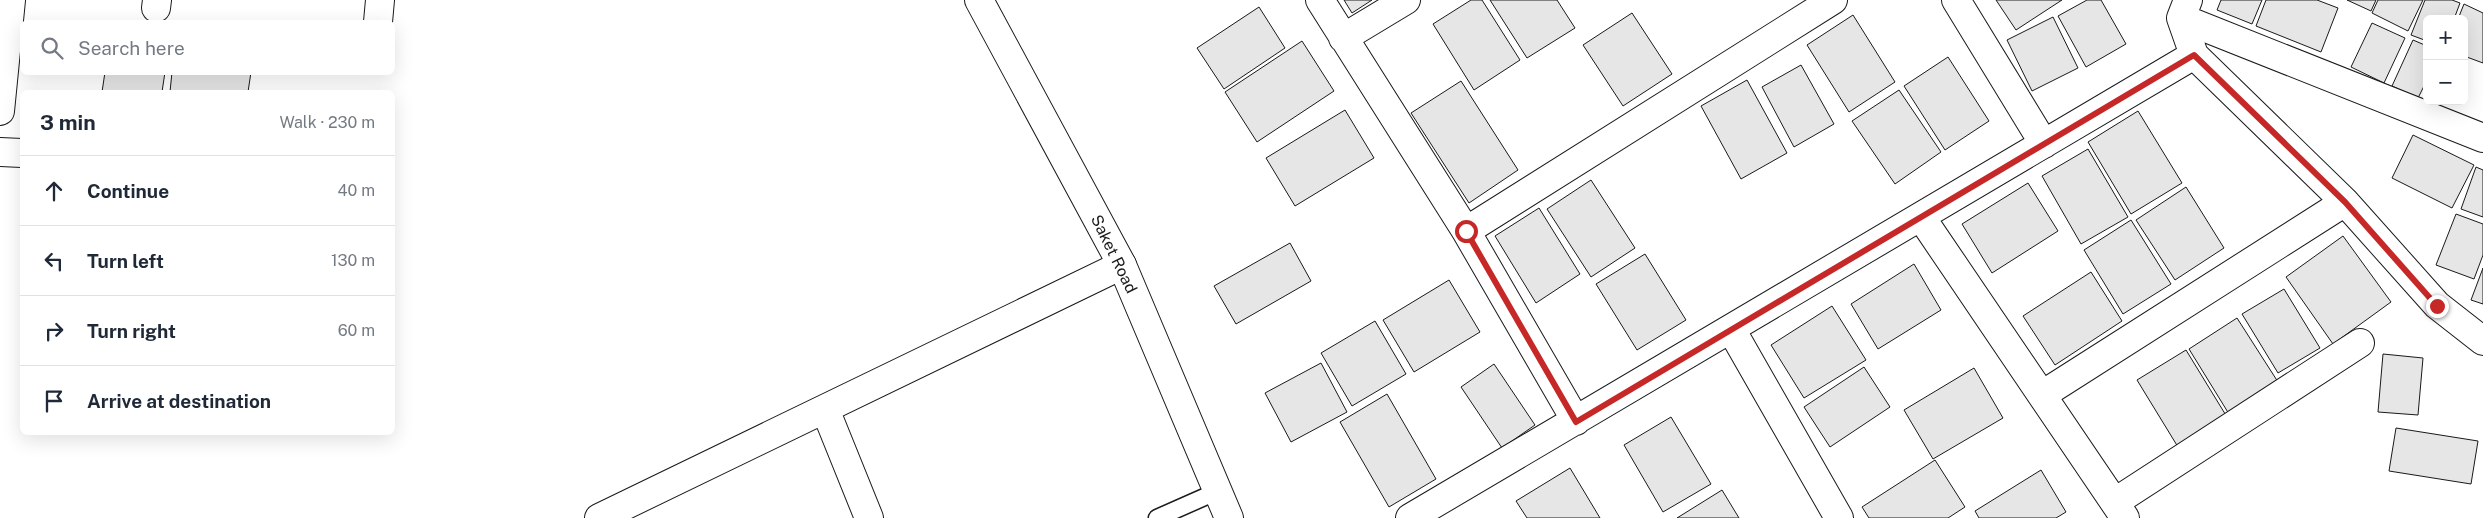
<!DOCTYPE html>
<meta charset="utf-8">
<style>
:root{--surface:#fff;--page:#f6f6f7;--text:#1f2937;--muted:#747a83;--line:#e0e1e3}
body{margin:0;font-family:"Public Sans",sans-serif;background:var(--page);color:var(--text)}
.controls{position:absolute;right:15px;top:15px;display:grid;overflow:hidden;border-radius:8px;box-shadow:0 5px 20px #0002}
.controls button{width:45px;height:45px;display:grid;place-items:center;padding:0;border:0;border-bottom:1px solid var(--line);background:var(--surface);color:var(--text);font:25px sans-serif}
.stop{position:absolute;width:15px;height:15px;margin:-11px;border:4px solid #c62828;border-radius:50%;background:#fff}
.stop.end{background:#c62828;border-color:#fff;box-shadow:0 1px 5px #0008}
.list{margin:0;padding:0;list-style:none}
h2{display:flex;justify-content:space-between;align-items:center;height:65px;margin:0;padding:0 20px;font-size:21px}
h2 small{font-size:16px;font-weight:400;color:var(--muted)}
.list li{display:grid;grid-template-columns:32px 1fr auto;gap:15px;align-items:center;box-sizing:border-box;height:70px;padding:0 20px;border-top:1px solid var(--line)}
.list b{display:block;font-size:19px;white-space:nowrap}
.list em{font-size:16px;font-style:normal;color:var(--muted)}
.icon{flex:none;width:28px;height:28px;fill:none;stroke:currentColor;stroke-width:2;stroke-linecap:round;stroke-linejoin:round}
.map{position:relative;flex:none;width:2483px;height:518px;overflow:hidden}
.search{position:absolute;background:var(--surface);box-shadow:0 5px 20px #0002;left:20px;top:20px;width:375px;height:55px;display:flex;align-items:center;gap:12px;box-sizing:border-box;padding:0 18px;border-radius:8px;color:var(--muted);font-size:19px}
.panel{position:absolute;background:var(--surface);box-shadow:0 5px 20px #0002;left:20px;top:90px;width:375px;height:345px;border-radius:8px}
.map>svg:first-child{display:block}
.building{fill:#e6e6e6;stroke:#1a1a1a}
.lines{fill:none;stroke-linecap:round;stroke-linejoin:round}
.service-casing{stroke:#1a1a1a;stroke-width:19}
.minor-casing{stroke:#1a1a1a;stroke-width:30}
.tertiary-casing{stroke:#1a1a1a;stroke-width:30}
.service{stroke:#fff;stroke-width:16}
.minor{stroke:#fff;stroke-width:28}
.tertiary{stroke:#fff;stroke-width:28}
.route{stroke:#c62828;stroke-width:6}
.labels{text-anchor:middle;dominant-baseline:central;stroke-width:4;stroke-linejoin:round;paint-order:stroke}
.street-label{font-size:16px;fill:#1a1a1a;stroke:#fff}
</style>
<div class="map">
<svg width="2483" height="518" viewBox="0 0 2483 518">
<rect width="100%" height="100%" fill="#fff"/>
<path class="building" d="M1344 0H1372L1352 13Z
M1471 0H1482L1520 60 1474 90 1433 24Z
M1490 0H1557L1575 28 1527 58Z
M1996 0H2062L2016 30Z
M2087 0H2101L2126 44 2086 67 2058 16Z
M2221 0H2262L2252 24 2217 10Z
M2266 0H2317L2338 8 2321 52 2256 26Z
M2347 0H2376L2371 11Z
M2378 0H2423L2408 31 2372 13Z
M2425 0H2452L2460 3 2454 19H2427V41L2411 35Z
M2464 4 2483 13V63L2464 56V19H2458Z
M1259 7 1285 48 1224 89 1197 48Z
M1632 13 1672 74 1623 106 1583 45Z
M1853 15 1895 82 1849 112 1807 45Z
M2053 17 2078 68 2032 91 2007 40Z
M2372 23 2405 38 2384 83 2351 67Z
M2413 40 2427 46V80L2418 98 2392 86Z
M1302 41 1334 91 1257 142 1225 92Z
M1948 57 1989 121 1945 150 1904 86Z
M1801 65 1834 124 1794 147 1762 87Z
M105 72H165L162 92H102Z
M172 72H251L248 92H170Z
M1747 80 1787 153 1741 179 1701 106Z
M1461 81 1518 170 1469 203 1411 113Z
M1899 90 1941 152 1895 184 1852 121Z
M1345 110 1374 158 1295 206 1266 158Z
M2138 111 2182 183 2131 214 2088 142Z
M2413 135 2474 165 2452 208 2392 178Z
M2088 149 2128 217 2081 244 2042 176Z
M2476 167 2483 170V217L2461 209Z
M1591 180 1635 248 1591 277 1547 209Z
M2028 183 2058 231 1992 273 1962 224Z
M2186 187 2224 248 2175 280 2136 220Z
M1539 208 1580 274 1536 303 1495 236Z
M2456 214 2483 224V255L2474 279 2436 265Z
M2131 220 2171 284 2123 314 2084 250Z
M2343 236 2391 302 2333 344 2286 277Z
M1290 243 1311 281 1236 324 1214 286Z
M1645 254 1686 320 1637 350 1596 284Z
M1914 264 1941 310 1878 349 1851 304Z
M2483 268V304L2471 300Z
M2091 272 2122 321 2055 365 2023 316Z
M1449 280 1480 332 1414 372 1383 320Z
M2284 289 2320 348 2278 373 2242 314Z
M1832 306 1866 360 1804 398 1771 345Z
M2237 318 2278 382 2229 414 2189 349Z
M1375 321 1406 374 1352 406 1321 353Z
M2186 350 2227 417 2178 447 2137 380Z
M2383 354 2423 358 2418 415 2378 412Z
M1321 363 1347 412 1291 442 1265 393Z
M1494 364 1535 425 1502 448 1461 387Z
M1864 367 1890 407 1830 447 1804 407Z
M1974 368 2003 418 1933 459 1904 410Z
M1387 394 1436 479 1389 507 1340 422Z
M1671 417 1711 484 1663 512 1624 445Z
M2396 428 2478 441 2471 484 2389 471Z
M1935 460 1965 507 1948 518H1869L1862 507Z
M1570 468 1600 518H1527L1516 501Z
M2041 470 2066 512 2056 518H1979L1975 511Z
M1722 490 1739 518H1677Z"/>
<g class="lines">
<g class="service-casing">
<path id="service" d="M1157 518 1218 491"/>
</g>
<g class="minor-casing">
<path id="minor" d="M1320 0 1466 231 1576 421
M1956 0 2044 144
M2188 0 2181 18 2194 55 2345 202 2437 305 2483 341
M156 8 157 0
M2181 18 2483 138
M378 22 380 0
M1343 38 1406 0
M0 111 11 0
M0 152 22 153
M1921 217 2125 518
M1466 231 1833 0
M1731 329 1839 518
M2042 395 2345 202
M825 409 869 518
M2115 502 2360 343
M599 518 1122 265
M1410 518 2194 55"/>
</g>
<g class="tertiary-casing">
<path id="tertiary" d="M979 0 1122 265 1229 518"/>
</g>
<use href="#service" class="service"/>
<use href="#minor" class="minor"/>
<use href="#tertiary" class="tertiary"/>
</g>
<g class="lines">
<path class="route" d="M1466 231 1576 422 2194 55 2345 202 2437 306"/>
</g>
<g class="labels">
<g class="street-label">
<text transform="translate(1114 254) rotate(64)">Saket Road</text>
</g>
</g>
</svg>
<div class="controls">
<button>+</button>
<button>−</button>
</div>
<div class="stop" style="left:1466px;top:231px"></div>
<div class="stop end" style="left:2437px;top:306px"></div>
<div class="search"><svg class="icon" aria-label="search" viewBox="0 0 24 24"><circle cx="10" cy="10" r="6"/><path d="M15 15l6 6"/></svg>Search here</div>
<section class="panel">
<h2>3 min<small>Walk · 230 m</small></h2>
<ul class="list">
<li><svg class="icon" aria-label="ahead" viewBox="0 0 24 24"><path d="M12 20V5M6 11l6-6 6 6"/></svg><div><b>Continue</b></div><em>40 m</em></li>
<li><svg class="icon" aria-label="left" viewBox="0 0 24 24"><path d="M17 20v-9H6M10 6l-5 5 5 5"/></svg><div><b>Turn left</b></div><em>130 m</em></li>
<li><svg class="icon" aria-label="right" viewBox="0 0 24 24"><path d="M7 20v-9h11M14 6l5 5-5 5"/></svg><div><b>Turn right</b></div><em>60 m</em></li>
<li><svg class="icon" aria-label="arrive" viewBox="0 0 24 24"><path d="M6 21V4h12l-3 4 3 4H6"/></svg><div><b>Arrive at destination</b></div></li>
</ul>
</section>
</div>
